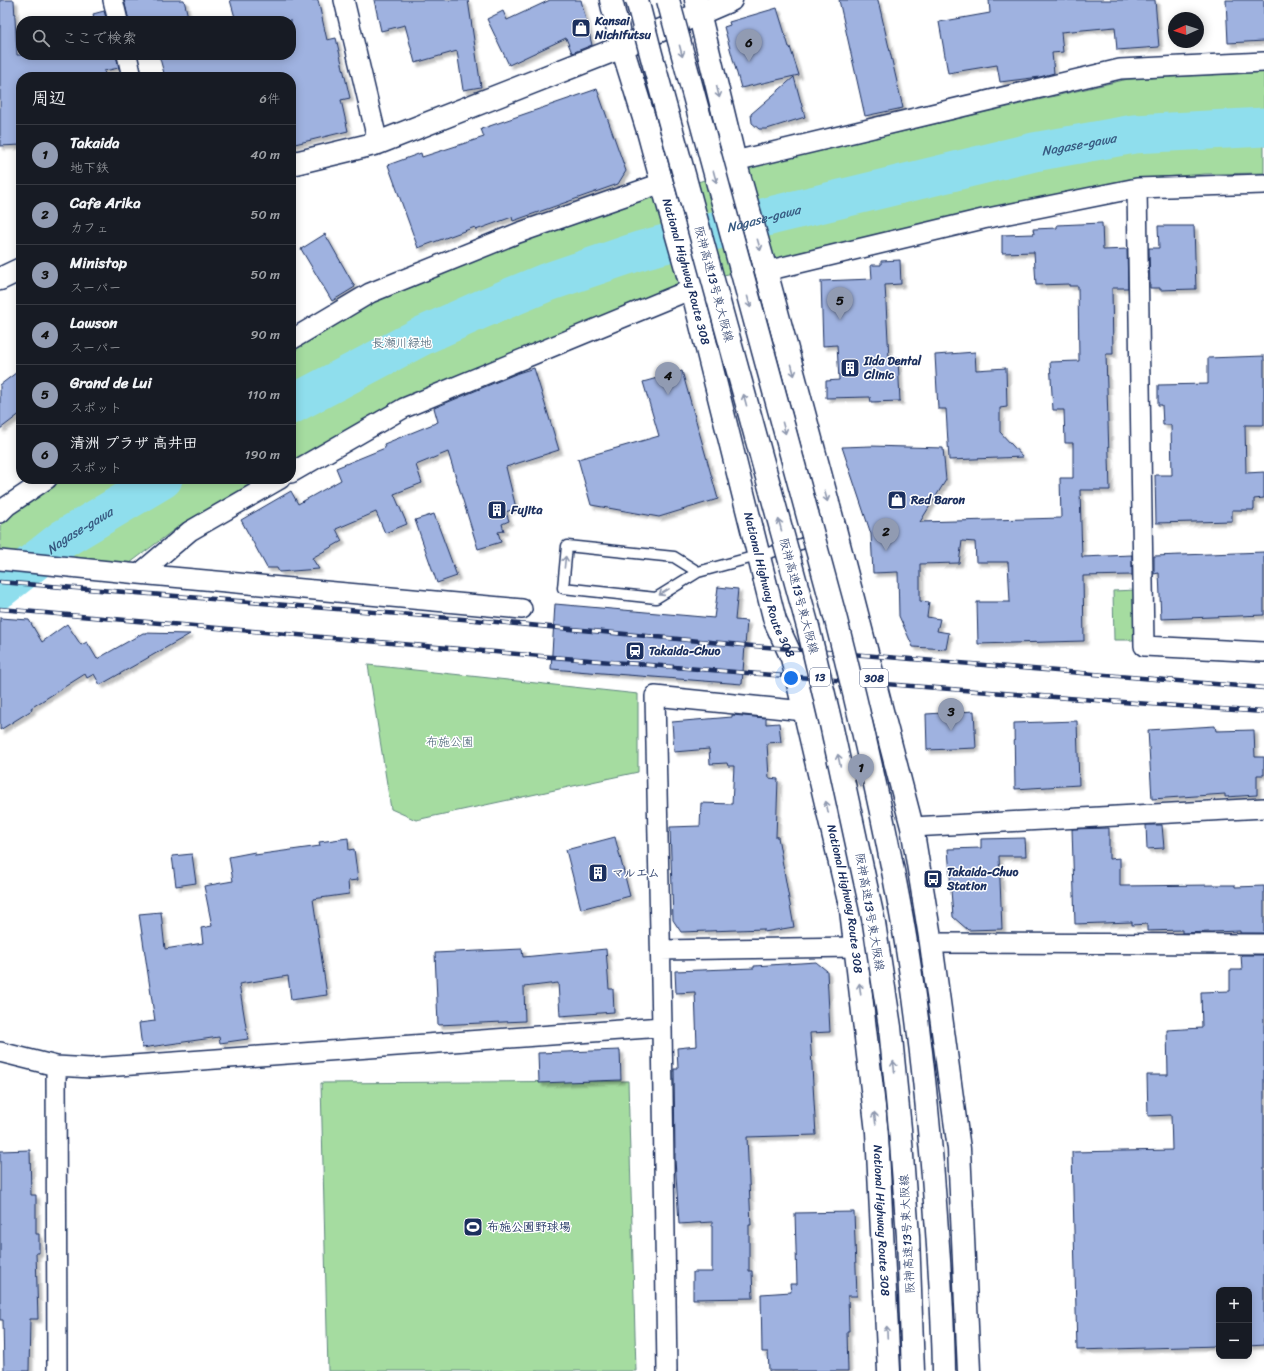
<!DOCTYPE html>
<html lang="ja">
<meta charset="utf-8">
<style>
:root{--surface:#171b24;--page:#20242c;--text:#f1f3f6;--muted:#9ea1a6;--line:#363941;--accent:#919bb2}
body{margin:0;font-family:Sriracha,"Klee One",sans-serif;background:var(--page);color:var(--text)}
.controls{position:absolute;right:12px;bottom:12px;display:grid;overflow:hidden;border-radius:8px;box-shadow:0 2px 10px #0003}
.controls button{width:36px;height:36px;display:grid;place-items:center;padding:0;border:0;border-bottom:1px solid var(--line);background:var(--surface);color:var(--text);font:20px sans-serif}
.compass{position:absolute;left:1168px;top:12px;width:36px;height:36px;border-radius:50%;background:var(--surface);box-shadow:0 2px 10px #0003;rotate:267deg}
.you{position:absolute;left:791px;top:678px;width:14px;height:14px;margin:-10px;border:3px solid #fff;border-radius:50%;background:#1a73e8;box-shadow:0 0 0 6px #1a73e833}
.badge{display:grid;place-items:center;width:26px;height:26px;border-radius:50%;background:var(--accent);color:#111;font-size:13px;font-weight:700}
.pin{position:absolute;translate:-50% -33px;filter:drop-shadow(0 1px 2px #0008)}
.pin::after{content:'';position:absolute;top:21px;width:14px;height:12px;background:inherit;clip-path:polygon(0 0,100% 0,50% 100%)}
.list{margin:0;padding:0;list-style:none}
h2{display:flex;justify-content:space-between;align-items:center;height:52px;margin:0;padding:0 16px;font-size:17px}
h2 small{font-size:13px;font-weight:400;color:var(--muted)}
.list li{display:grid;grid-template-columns:26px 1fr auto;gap:12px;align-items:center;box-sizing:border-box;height:60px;padding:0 16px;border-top:1px solid var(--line)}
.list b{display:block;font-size:15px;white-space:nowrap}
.list p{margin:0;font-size:13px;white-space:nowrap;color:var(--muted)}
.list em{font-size:13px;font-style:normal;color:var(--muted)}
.icon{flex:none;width:22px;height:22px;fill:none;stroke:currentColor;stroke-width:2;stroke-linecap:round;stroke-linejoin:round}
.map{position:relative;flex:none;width:1264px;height:1371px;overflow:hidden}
.search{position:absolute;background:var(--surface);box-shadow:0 2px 10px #0003;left:16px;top:16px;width:280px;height:44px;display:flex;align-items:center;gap:10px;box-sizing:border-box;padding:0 14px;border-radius:16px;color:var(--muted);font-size:15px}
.panel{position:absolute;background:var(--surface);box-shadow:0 2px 10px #0003;left:16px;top:72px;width:280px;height:412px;border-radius:16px}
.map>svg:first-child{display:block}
.green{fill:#a5dca0;stroke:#60867f}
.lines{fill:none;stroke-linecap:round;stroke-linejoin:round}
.river{stroke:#8fdeed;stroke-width:39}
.building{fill:#9fb2e0;stroke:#1b2f5e;filter:url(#shadow)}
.lane-casing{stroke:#1b2f5e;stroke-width:13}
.street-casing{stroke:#1b2f5e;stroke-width:22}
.secondary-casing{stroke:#1b2f5e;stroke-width:25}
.highway-casing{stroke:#1b2f5e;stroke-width:25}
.lane{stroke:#fff;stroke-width:10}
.street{stroke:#fff;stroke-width:19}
.secondary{stroke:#fff;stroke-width:22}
.highway{stroke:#fff;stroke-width:22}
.rail-casing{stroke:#1b2f5e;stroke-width:4.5}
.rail{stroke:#fff;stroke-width:3;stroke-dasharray:9;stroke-linecap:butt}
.highway-bridge-casing{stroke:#1b2f5e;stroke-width:25;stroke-linecap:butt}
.highway-bridge{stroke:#fff;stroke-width:22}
.oneway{stroke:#8d97ae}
.labels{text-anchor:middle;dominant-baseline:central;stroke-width:3;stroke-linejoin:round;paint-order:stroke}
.shield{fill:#fff;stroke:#5f6d8e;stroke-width:1}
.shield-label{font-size:11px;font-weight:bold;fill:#1b2f5e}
.poi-label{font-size:12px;font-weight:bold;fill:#1b2f5e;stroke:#fff;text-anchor:start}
.street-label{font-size:12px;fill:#1b2f5e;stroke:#fff}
.park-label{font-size:12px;fill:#3e5a6e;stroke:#fff}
.water-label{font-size:13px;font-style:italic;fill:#385b82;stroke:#fff}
</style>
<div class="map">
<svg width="1264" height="1371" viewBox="0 0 1264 1371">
<defs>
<filter id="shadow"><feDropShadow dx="3.5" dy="3.5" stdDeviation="1" flood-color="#0004"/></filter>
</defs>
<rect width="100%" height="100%" fill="#fff"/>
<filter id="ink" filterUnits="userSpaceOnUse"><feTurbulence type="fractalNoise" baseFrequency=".025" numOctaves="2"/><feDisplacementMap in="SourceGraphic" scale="8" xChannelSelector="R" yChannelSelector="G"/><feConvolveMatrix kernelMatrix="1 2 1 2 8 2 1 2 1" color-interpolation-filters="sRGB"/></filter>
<g filter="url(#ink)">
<path class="green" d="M1264 72V173L1205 174 1137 179 681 285 291 464V350L376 297 524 240 664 192 738 170 1128 79Z
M64 479H265L183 523 130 563 0 551V526L13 512Z
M1136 590 1137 640H1114L1113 591Z
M368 665 638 694V772L416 820 391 809Z
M628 1081 636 1371H328L321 1083Z"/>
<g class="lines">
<g class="river">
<path id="s1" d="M291 405 424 335 482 309 545 283 642 250 774 215 1034 152 1134 134 1264 127"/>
<path id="s2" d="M0 589 63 539 163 479"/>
</g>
</g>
<path class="building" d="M0 0H14L17 55H116L119 68 104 71 106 77H21V145L0 146Z
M124 0H184L189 21H129Z
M230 0H318L327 40 336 38 350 98 341 100 348 131 291 145V77H165L159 55H291V21H236Z
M374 0H468L481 87 463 90 457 51 415 63 405 25 381 31Z
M550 0H581L592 45 572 53 566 38 509 65 487 19 503 11 507 20Z
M839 0H878L903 108 865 116Z
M989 0H1155L1159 47 1117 50 1115 27 1061 32 1063 52 1052 53 1054 73 1040 77 1000 82 997 65 948 73 939 22 990 13Z
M1226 0H1264V41L1228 43Z
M777 8 789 47H790L799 75 741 88 724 27 730 25 729 22Z
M104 11 107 21H94L93 14Z
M794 77 805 117 767 129H759L752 123 751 114Z
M597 89 626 171 618 184 513 221 512 217 476 230 475 227 418 248 388 165 421 153 422 157 484 137 481 129Z
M1102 223 1103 250 1127 249 1128 288H1112L1113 354H1106L1110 490H1080L1082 557 1132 555V575L1083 576 1084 641 978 644 977 602H1010L1008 562H976L975 542 962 541 959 563 920 564V601L929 602 927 617 940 619 937 631 949 633 946 649 913 647 899 616 898 572 873 573 871 534 842 447 871 446 943 448 946 480 920 522 1061 518 1060 478H1073V443H1065L1064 410H1053L1050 362 1079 361 1078 286H1069V284L1036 285 1034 252 1002 253V235L1034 234 1033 229 1057 228V225Z
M1158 226H1194L1196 289 1160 290V288H1150L1149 248H1159Z
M325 234 355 287 332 301 301 249Z
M900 260 901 284 885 285 889 358H898L900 401 871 402 870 397 826 398V381L839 380 837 345 823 346 821 281 872 279 871 265H881V261Z
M975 352 976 370 1006 368 1007 407 1000 408V432L1023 457 949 460 946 409H938L935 355Z
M1264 356V425H1245L1246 473 1264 472V498L1254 499V510H1232V521L1156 523 1155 475H1172L1171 425H1163L1162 405H1158V385L1208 384V358Z
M534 368 559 450 506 467 516 508 506 512 509 521 502 524 504 531 498 532 501 542 478 549 448 452 416 465 422 483 394 494 407 524 385 533 376 512 336 529 342 541 312 558 319 569 279 572 277 568H267L241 520 291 491 298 504 341 480 336 468 385 448 384 444 438 422 434 408 518 373Z
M21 369V413L0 429V385Z
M682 371 718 499 659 517 591 505 578 459 659 436 643 382Z
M434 514 457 576 437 583 415 520Z
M1264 552V615L1161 619 1159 573 1154 574V556Z
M718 587 738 589 735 620 747 621 742 684 551 669 555 604 714 618Z
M0 618 29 620 42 642 67 624 81 645 87 642 97 659 143 633 190 634 100 685 94 674 87 678 85 674 31 708 32 710 0 730Z
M974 711 976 748 927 750 926 714Z
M732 715 766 718V724L779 723 781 742 767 743 769 778 778 779 776 837H778L794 927 764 932V929L681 932 673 920 670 827 700 826 701 803 732 804 734 766H728L727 763 710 764 709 749 674 752 672 722 732 717Z
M1077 721 1079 785 1015 789 1014 723Z
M1215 726 1216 731 1254 730 1255 757H1264V775H1257V795L1225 797V794L1152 799 1148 730Z
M1146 825H1162L1164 848 1147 849Z
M1109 828V859L1120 858V886L1213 885H1235V887L1264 886V933H1240V931L1182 933V930L1147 931V924L1132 925V922L1075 924 1072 829Z
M615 837 630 896 581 909 566 850Z
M348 838 349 850 354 849 358 880 348 881 349 894 313 899 327 995 291 1000 288 976 239 984 248 1039 220 1043 219 1037 142 1048 139 1023 155 1021 139 914 161 912 165 949 203 943 201 928 212 926 204 886 233 881 229 857 255 852V855L320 846 319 842Z
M1025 838 1026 856H999L1002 929 968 930 953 917 948 849 981 848V839Z
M192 854 196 883 176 886 172 856Z
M522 949 523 957 606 949 609 989H613L614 1012 560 1016 558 983 524 987 525 1021 438 1025 435 953Z
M1241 955H1264V1345L1249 1346V1290H1219V1346L1077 1350 1072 1152 1172 1150 1171 1115 1148 1116 1147 1075H1168L1167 1030 1202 1028 1201 992 1230 991V970H1242Z
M816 962 827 971 830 1032 810 1033 816 1135 747 1137 751 1225H749V1271H752L753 1298 693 1299V1272H712V1222L679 1224 675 1159 674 1069H678L677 1048 697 1046 695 992 676 993 675 971 754 968V966Z
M620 1050 621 1080 539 1083 538 1053Z
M30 1150 31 1195H36V1234H39V1253H36L38 1319H30L29 1371H4L3 1320H0V1151Z
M854 1212 857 1296H848L849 1331H847L848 1371H769L768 1352H762L761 1294 791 1292 790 1284H797L795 1213Z"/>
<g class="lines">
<g class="lane-casing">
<path id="lane" d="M698 572 674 557 567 546 563 588 656 598 698 572 801 544 835 529"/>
</g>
<g class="street-casing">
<path id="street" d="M113 0 118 21
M344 0 378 143
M127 55 132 77
M735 161 1120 69 1264 62
M1137 188 1144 646 1264 652
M766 271 983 219 1137 188 1264 184
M291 340 370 293 518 233 662 183
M291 473 404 408 692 289
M0 513 7 506 47 479
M0 560 139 574 522 609
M139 574 190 531 280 479
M912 827 1264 808
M931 943 1264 944
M661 950 855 947
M0 1052 56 1066 91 1068 662 1027
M56 1066 57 1371
M667 1371 662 1027 655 696 804 711"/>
</g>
<g class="secondary-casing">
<path id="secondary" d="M291 164 378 143 622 47 731 0
M0 279 21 269"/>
</g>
<g class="highway-casing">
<g id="highway">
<path id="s3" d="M611 0 622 47 648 131 662 183 692 289 775 621 792 658 851 910 877 1132 889 1371"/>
<path d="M696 0 735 161 766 271 835 529 912 827 931 943 959 1149 969 1371"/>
</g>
</g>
<use href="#lane" class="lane"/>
<use href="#street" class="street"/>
<use href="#secondary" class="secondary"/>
<use href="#highway" class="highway"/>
<g class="rail-casing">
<path id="rail" d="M0 582 475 620 753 646 1264 688
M0 609C421 646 842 683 1264 712"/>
</g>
<use href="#rail" class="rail"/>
<g class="highway-bridge-casing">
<path id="highway-bridge" d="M637 0 651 54 808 627 831 724 874 923 890 1027 900 1129 908 1236 913 1371
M668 0 836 620C861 719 884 818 902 919 917 1004 926 1090 933 1176 938 1241 943 1306 944 1371"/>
</g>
<use href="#highway-bridge" class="highway-bridge"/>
</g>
<defs><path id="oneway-shaft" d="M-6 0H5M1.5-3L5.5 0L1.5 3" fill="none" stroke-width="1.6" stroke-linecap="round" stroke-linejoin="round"/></defs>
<g class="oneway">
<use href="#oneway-shaft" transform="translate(681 51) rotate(75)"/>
<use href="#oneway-shaft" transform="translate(718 92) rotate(76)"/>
<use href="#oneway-shaft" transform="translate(715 177) rotate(75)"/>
<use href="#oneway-shaft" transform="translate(759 245) rotate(74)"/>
<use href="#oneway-shaft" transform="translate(749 302) rotate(75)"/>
<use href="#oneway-shaft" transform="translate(793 370) rotate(75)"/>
<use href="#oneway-shaft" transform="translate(745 400) rotate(-105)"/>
<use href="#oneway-shaft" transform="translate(784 428) rotate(75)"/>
<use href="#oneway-shaft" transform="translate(826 496) rotate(75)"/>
<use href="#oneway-shaft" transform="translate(780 525) rotate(-105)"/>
<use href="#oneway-shaft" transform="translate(565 562) rotate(-84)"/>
<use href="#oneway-shaft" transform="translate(664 592) rotate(148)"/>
<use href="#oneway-shaft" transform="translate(839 760) rotate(-102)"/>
<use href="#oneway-shaft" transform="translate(827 807) rotate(-103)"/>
<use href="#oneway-shaft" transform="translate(860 989) rotate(-97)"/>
<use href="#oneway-shaft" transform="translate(894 1067) rotate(-96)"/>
<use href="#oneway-shaft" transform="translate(875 1118) rotate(-97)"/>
<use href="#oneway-shaft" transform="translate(887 1332) rotate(-93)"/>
</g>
</g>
<defs>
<g id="shop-square" transform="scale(1)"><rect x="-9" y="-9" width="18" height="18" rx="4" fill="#1b2f5e" stroke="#fff"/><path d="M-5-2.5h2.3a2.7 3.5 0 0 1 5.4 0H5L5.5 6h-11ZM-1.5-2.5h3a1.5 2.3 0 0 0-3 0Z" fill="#fff"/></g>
<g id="building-square" transform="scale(1)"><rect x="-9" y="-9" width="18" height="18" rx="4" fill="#1b2f5e" stroke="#fff"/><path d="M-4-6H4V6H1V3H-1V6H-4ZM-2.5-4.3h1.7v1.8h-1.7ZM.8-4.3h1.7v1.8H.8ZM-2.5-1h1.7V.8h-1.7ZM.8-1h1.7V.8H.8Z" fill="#fff"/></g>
<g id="station-square" transform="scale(1)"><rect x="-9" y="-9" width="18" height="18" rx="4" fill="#1b2f5e" stroke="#fff"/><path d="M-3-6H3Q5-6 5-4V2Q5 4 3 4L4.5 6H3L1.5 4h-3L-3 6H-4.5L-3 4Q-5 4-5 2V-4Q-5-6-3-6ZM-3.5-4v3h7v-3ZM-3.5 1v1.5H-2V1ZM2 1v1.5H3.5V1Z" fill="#fff"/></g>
<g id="bus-square" transform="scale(1)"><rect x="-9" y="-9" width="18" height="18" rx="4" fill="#1b2f5e" stroke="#fff"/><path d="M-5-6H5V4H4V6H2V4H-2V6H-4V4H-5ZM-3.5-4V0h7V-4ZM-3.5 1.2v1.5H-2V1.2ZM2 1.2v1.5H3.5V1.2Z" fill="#fff"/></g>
<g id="stadium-square" transform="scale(1)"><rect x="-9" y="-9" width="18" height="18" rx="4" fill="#1b2f5e" stroke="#fff"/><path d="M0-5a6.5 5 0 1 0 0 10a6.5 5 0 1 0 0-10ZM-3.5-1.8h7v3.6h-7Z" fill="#fff"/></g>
</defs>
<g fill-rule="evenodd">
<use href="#shop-square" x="581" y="28"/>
<use href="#building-square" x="850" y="368"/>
<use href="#shop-square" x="897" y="500"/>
<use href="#building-square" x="497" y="510"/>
<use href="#station-square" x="635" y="651"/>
<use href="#building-square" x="598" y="873"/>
<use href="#bus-square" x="933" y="879"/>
<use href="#stadium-square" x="473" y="1227"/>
</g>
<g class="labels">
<g class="shield">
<rect x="810" y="668" width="20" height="18" rx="3"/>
<rect x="860" y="669" width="28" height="18" rx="3"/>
</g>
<g class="shield-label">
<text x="820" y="677">13</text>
<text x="874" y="678">308</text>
</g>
<g class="poi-label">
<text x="595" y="21">Kansai<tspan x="595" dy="14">Nichifutsu</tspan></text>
<text x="864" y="361">Iida Dental<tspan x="864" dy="14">Clinic</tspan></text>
<text x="911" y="500">Red Baron</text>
<text x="511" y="510">Fujita</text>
<text x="649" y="651">Takaida-Chuo</text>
<text x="947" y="872">Takaida-Chuo<tspan x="947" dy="14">Station</tspan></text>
<text x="612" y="873">マルエム</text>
<text x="487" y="1227">布施公園野球場</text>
</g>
<g class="street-label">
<text stroke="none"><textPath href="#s3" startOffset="282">National Highway Route 308</textPath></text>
<text transform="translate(714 284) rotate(75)">阪神高速13号東大阪線</text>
<text stroke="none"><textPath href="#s3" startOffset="606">National Highway Route 308</textPath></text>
<text transform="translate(799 596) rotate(75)">阪神高速13号東大阪線</text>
<text stroke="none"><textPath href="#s3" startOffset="930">National Highway Route 308</textPath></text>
<text transform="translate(870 912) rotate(80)">阪神高速13号東大阪線</text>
<text stroke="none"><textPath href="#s3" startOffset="1254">National Highway Route 308</textPath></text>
<text transform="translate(907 1234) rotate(-93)">阪神高速13号東大阪線</text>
</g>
<g class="park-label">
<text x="402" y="343">長瀬川緑地</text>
<text x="450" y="742">布施公園</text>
</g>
<g class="water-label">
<text stroke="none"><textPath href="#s1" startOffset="834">Nagase-gawa</textPath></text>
<text stroke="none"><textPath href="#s1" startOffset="510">Nagase-gawa</textPath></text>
<text stroke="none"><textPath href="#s2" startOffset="99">Nagase-gawa</textPath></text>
</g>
</g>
</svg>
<div class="controls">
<button>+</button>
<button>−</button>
</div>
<svg class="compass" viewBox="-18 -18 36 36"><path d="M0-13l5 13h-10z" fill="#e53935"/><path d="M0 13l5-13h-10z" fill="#9ea1a6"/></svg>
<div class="you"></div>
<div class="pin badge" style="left:861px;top:787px">1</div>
<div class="pin badge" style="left:886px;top:551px">2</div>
<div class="pin badge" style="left:951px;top:731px">3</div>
<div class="pin badge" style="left:668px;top:395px">4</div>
<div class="pin badge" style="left:840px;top:320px">5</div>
<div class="pin badge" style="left:749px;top:62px">6</div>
<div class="search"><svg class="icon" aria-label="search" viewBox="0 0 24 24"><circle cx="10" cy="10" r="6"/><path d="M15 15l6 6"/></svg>ここで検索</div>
<section class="panel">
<h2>周辺<small>6件</small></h2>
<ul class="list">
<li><span class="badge">1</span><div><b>Takaida</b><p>地下鉄</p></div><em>40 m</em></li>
<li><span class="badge">2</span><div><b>Cafe Arika</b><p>カフェ</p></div><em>50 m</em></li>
<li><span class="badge">3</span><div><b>Ministop</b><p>スーパー</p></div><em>50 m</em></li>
<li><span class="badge">4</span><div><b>Lawson</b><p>スーパー</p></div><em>90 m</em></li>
<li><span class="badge">5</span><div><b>Grand de Lui</b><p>スポット</p></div><em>110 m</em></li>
<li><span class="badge">6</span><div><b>清洲 プラザ 高井田</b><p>スポット</p></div><em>190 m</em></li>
</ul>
</section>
</div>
